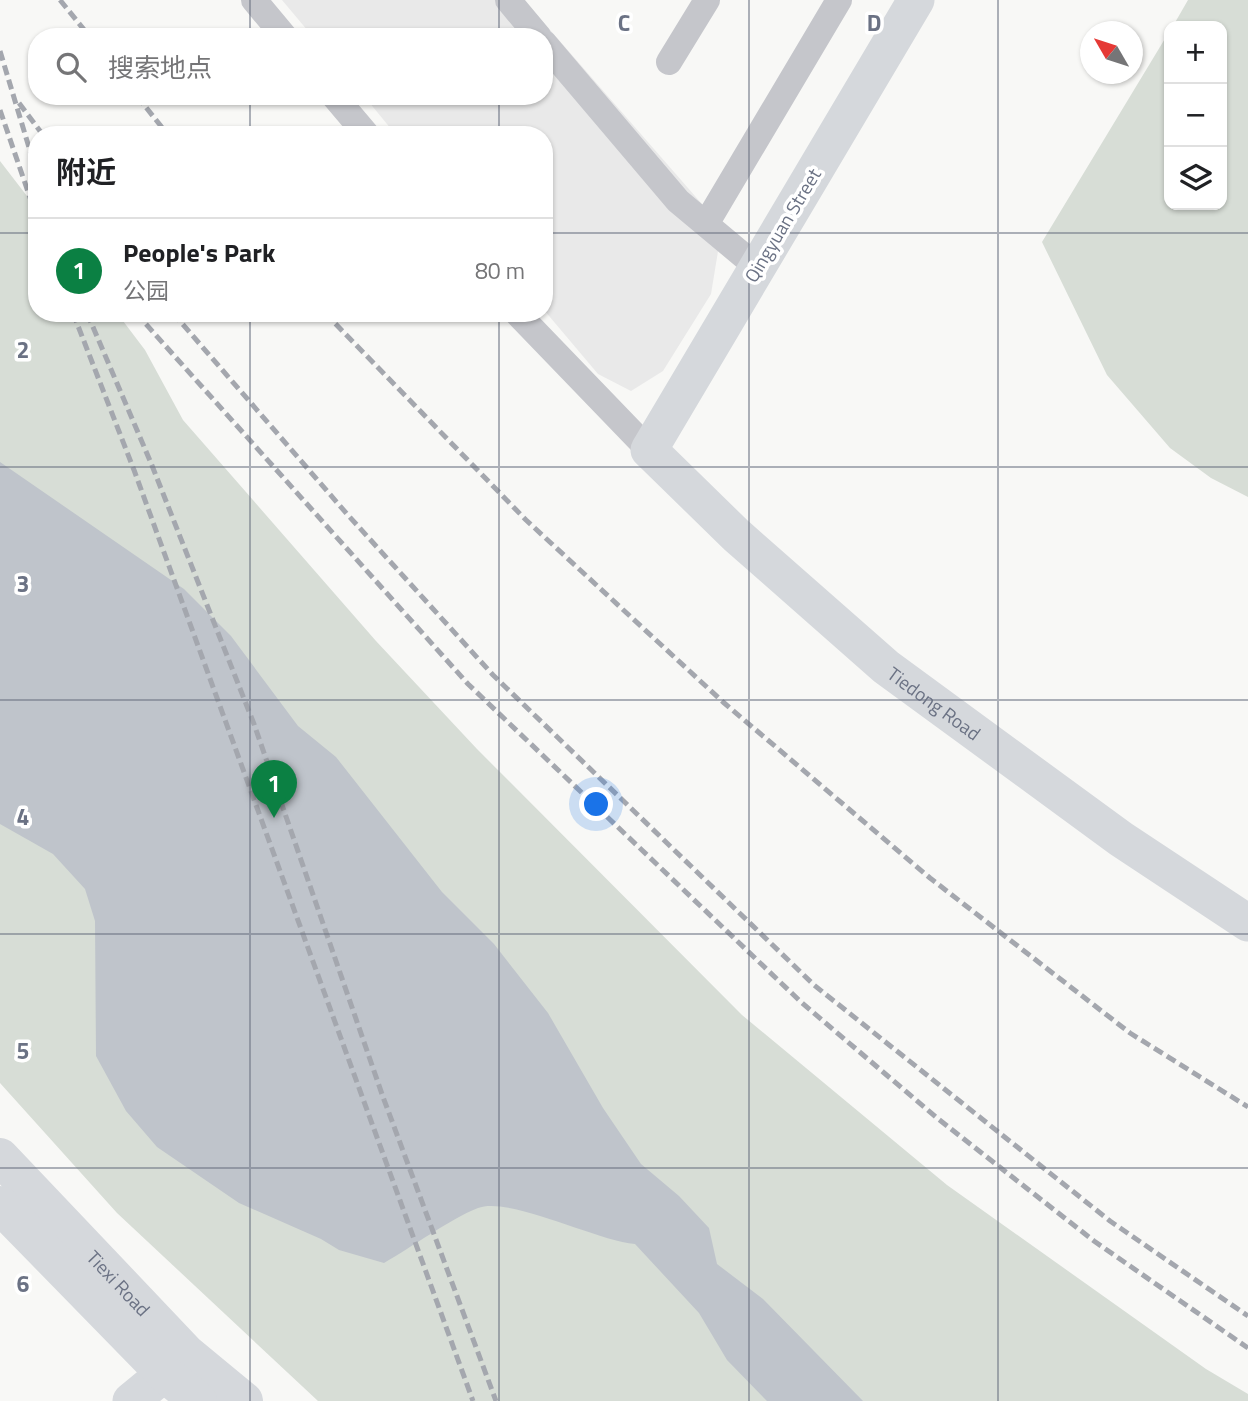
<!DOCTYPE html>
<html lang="zh">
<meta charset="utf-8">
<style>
:root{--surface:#fff;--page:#f6f6f6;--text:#202124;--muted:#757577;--line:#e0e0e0;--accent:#0b8043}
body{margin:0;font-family:"Titillium Web","Noto Sans SC",sans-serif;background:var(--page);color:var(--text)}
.controls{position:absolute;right:21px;top:21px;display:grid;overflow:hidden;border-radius:14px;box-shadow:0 2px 5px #0004}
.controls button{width:63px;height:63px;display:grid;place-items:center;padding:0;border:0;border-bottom:2px solid var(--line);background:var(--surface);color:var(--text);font:35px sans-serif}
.compass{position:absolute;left:1080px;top:21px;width:63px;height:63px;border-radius:50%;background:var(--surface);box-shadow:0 2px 5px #0004;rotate:309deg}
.you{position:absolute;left:597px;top:805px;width:24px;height:24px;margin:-18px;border:5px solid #fff;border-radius:50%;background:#1a73e8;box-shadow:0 0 0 10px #1a73e833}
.badge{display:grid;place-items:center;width:46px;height:46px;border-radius:50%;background:var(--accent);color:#fff;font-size:23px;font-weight:700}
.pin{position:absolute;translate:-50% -58px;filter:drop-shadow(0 2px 4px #0008)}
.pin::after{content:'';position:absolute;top:37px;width:24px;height:21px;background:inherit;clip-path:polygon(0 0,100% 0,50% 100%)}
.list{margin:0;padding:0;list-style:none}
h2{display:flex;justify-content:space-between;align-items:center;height:91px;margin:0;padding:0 28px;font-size:30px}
h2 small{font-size:23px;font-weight:400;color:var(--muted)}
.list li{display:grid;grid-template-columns:46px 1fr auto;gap:21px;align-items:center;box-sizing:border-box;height:105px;padding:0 28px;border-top:2px solid var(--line)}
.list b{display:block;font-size:26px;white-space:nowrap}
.list p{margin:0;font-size:23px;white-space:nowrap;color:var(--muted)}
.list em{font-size:23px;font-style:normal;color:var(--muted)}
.icon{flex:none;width:38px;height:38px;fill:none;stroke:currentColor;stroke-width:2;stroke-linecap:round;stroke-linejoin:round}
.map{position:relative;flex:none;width:1248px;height:1401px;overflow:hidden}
.search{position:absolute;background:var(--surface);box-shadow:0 2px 5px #0004;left:28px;top:28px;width:525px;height:77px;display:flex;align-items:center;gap:18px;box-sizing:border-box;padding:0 24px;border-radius:28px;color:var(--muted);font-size:26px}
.panel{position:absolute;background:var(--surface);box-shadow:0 2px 5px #0004;left:28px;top:126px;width:525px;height:196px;border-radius:28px}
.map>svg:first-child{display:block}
.built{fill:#e9e9e9}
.green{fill:#d7ddd6}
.water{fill:#bfc4cb}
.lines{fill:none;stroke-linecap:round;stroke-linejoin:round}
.street{stroke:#c5c6cb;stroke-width:26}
.secondary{stroke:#d5d8dc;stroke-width:37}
.highway{stroke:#d5d8dc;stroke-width:38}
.rail{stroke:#a4a7ae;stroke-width:5;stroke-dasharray:10 5;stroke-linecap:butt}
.grid{fill:none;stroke:#6b7284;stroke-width:2;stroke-opacity:0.55}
.labels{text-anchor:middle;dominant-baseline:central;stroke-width:7;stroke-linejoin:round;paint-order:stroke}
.street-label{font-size:19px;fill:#6b7284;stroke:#fff}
.grid-label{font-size:23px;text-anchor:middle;font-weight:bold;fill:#6b7284;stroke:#fff;stroke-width:7;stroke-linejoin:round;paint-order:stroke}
</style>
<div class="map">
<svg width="1248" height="1401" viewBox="0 0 1248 1401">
<rect width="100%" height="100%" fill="#f8f8f6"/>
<path class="built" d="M282 0H524L722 227 711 294 663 371 631 391 598 374 544 310V135H396L364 96H544V37H313Z"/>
<path class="green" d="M1188 0H1248V497L1211 478 1170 448 1107 375 1042 242 1169 32V205H1222V26H1173Z
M0 161 37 209V313H117L145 350 183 420 376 641 477 749 742 1015 947 1185 1206 1369 1248 1394V1401H318L117 1213 0 1083Z"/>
<path class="water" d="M0 462 184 589 231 636 298 726 336 757 442 892 494 944 548 1013 603 1108 641 1164 679 1196 709 1228 717 1264 763 1299 863 1401H767L727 1360 699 1313 635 1244C595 1240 509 1196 478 1208 450 1219 412 1247 384 1263L339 1250 321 1239 239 1203 157 1147 126 1111 96 1056 95 921 85 889 53 854 0 824Z"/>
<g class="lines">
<path class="street" d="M254 0 285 37
M508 0 539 37
M544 43 678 201 757 267
M669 62 707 0
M334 96 367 135
M706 224 839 0
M517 313 649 450"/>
<g class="secondary">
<path id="s1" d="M916 0 649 450 736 535 886 667 1121 839 1248 923"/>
<path d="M131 1401 187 1355"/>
</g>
<g class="highway">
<path id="s2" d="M0 1157 187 1354 244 1401"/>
<path d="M0 1205 164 1373 198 1401"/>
</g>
<path class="rail" d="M60 0 90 37
M0 51 37 174
M137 96 168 135
M19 103 43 135
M0 110 37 218
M73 313 134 470 473 1401
M87 313 151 463 254 724 383 1097 496 1401
M136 313 468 684 801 1002 937 1118 1094 1241 1248 1348
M173 313 347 514 493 675 814 985 1110 1221 1248 1316
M325 313 526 520 723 702 930 878 1130 1033 1248 1107"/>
</g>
<path class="grid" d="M250 0V37M499 0V37M749 0V1401M998 0V1401M250 96V135M499 96V135M0 233H37M544 233H1248M250 313V1401M499 313V1401M0 467H1248M0 700H1248M0 934H1248M0 1168H1248"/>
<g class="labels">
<g class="street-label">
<text transform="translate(782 225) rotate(-59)">Qingyuan Street</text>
<text stroke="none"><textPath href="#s1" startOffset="905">Tiedong Road</textPath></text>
<text stroke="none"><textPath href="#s2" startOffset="173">Tiexi Road</textPath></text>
</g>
</g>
<g class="grid-label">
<text x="624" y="31">C</text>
<text x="874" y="31">D</text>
<text x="23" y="358">2</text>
<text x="23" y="592">3</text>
<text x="23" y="825">4</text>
<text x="23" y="1059">5</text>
<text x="23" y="1292">6</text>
</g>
</svg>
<div class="controls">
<button>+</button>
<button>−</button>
<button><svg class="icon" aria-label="layers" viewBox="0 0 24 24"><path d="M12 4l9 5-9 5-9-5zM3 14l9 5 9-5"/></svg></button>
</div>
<svg class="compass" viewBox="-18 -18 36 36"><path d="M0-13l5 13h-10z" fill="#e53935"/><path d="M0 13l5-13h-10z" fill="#757577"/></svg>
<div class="you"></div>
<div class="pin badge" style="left:274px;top:818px">1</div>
<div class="search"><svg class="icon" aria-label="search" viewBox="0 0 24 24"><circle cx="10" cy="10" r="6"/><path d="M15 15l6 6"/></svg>搜索地点</div>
<section class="panel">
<h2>附近<small></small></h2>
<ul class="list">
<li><span class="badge">1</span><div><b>People's Park</b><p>公园</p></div><em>80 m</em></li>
</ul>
</section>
</div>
